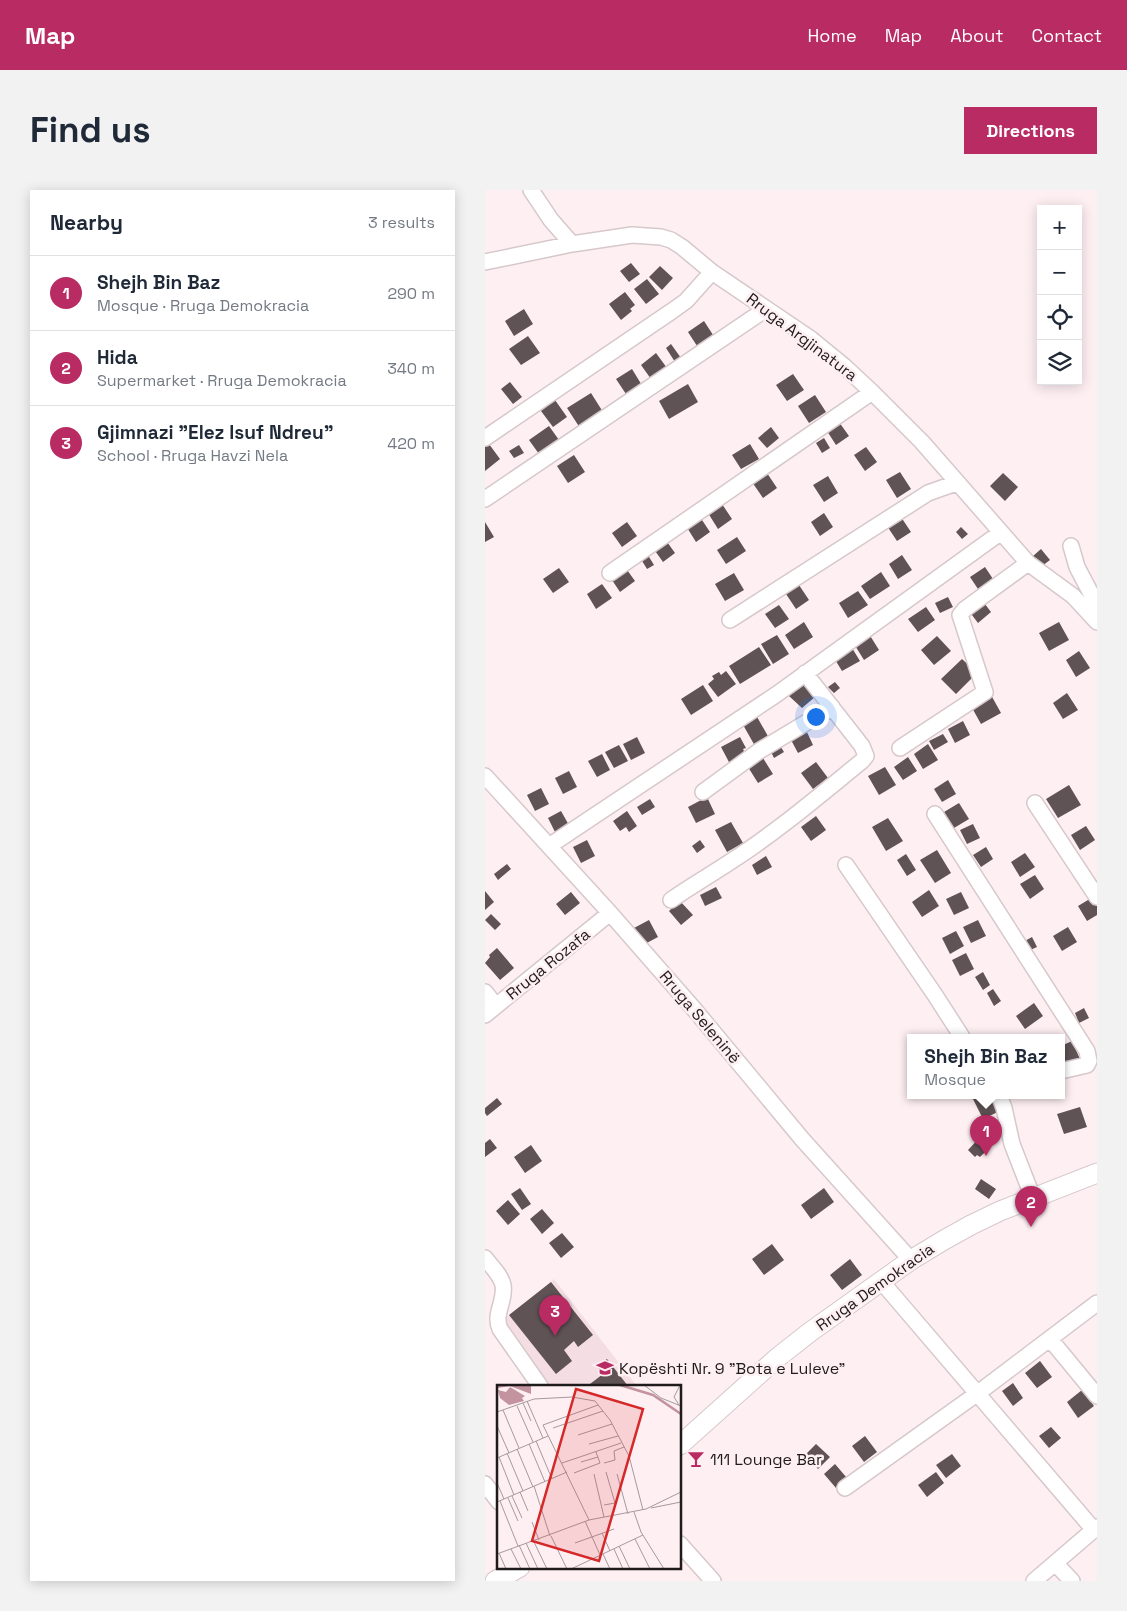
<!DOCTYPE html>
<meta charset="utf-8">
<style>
:root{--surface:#fff;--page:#f2f2f3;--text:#1f2937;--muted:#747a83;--line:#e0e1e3;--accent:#b82c63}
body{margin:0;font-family:"Space Grotesk",sans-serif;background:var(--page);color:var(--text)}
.controls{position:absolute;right:15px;top:15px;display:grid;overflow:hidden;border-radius:0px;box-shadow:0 2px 12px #0003}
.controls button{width:45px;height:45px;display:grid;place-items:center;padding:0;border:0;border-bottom:1px solid var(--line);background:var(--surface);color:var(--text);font:25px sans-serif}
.you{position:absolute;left:330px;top:526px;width:18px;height:18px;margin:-12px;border:4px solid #fff;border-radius:50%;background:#1a73e8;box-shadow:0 0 0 8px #1a73e833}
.badge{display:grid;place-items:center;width:32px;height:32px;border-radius:50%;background:var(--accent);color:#fff;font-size:16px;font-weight:700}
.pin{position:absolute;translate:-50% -41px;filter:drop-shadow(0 1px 2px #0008)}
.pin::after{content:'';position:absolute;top:26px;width:18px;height:15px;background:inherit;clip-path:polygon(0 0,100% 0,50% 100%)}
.popup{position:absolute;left:422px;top:844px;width:158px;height:65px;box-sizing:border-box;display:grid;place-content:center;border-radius:0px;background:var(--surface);filter:drop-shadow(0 1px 4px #0005);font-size:16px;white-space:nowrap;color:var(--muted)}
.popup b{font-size:19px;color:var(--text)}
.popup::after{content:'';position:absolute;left:50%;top:100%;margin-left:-10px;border:10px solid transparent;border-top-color:var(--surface)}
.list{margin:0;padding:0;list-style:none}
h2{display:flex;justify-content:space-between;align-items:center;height:65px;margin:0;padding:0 20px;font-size:21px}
h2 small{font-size:16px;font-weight:400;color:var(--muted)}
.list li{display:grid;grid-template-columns:32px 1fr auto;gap:15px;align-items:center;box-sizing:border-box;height:75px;padding:0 20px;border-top:1px solid var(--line)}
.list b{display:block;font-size:19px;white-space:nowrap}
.list p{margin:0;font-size:16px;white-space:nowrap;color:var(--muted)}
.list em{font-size:16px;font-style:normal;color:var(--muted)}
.icon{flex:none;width:28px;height:28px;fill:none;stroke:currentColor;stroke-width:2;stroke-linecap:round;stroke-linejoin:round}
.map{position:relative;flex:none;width:612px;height:1391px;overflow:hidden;border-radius:0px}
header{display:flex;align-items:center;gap:30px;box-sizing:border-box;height:70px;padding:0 25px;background:var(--accent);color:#fff}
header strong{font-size:24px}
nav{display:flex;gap:28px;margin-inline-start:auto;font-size:18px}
.intro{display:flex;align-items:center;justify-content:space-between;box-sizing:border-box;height:120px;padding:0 30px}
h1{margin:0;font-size:35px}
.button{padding:12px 22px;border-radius:0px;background:var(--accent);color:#fff;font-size:18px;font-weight:700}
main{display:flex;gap:30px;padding:0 30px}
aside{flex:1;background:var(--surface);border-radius:0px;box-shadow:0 2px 12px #0003}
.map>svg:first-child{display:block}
.built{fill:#f5dee3}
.building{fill:#5f5356}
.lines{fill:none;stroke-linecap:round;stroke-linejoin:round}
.minor-casing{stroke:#d6c8cb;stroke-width:18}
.major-casing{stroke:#d6c8cb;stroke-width:21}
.minor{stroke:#fff;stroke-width:15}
.major{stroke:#fff;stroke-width:19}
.labels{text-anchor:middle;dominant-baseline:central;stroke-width:5;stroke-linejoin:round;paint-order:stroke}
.street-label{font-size:16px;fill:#1f1a1b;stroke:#feeff3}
.poi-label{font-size:16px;fill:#1f1a1b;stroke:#feeff3;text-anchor:start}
.inset-river{fill:none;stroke:#c3939f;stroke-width:2.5}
.inset-road{fill:none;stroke:#a59a9d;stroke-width:1}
.view{fill:#d62828;fill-opacity:0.15;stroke:#d62828;stroke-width:2.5}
.inset-edge{fill:none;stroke:#1f1a1b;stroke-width:2.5}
</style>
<header>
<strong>Map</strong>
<nav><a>Home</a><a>Map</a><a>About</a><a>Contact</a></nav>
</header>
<div class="intro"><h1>Find us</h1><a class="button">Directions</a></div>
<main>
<aside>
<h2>Nearby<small>3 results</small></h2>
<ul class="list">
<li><span class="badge">1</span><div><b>Shejh Bin Baz</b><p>Mosque · Rruga Demokracia</p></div><em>290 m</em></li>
<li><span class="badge">2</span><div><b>Hida</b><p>Supermarket · Rruga Demokracia</p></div><em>340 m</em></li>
<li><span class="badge">3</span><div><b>Gjimnazi &quot;Elez Isuf Ndreu&quot;</b><p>School · Rruga Havzi Nela</p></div><em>420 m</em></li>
</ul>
</aside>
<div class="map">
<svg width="612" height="1391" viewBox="0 0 612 1391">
<rect width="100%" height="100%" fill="#feeff3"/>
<path class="built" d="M69 1089 124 1160 152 1196H63L17 1131Z"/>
<path class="building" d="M146 73 155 84 144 92 135 81Z
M175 76 188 88 177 100 164 87Z
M162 89 174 104 161 114 149 99Z
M140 102 150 115 145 119 147 121 136 130 124 114Z
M39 119 48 134 29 146 20 131Z
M219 131 230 148 214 159 203 142Z
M43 146 55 163 36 175 24 159Z
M186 154 196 168 190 172 181 158Z
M171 163 182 178 166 189 156 175Z
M147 179 158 197 143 207 131 189Z
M308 184 319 200 302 211 291 195Z
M25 192 37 207 28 214 16 199Z
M203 194 213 212 184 229 174 211Z
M106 203 118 222 95 238 82 218Z
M330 205 341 222 324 233 313 216Z
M70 210 82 227 68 237 56 221Z
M354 232 364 246 351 255 342 241Z
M64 236 74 250 54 264 44 250Z
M286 237 294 248 282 258 273 248Z
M339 248 345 258 337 263 331 253Z
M4 254 15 269 0 281V257Z
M265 254 274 269 256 279 247 265Z
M34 255 39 263 29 268 24 261Z
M381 257 392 272 380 281 369 265Z
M89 265 100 282 83 293 72 276Z
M415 282 426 299 412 308 401 290Z
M282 283 292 298 278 308 267 292Z
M518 283 533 297 520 311 505 296Z
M343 286 353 303 339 312 328 295Z
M237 314 247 329 233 339 223 323Z
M339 323 348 337 335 346 326 332Z
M215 327 225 342 211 352 201 336Z
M416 327 426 342 412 351 402 336Z
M0 332 9 347 0 352Z
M142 332 152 346 137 357 127 343Z
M476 337 483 344 477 349 471 342Z
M252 347 261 361 241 374 232 360Z
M180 349 190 363 178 372 168 358Z
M556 359 565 370 557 376 548 366Z
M161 362 169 375 162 379 154 366Z
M417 365 427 380 413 389 404 374Z
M140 377 150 391 135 402 125 387Z
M500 377 508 389 493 399 485 387Z
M74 378 84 392 68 403 58 389Z
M396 382 405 396 385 409 376 396Z
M249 383 259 400 240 411 230 394Z
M117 394 127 408 111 419 102 404Z
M314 395 324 410 311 419 301 404Z
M373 401 383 415 363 428 354 413Z
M463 407 468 417 455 423 450 413Z
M497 410 506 422 493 433 484 421Z
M294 415 304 429 290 438 280 424Z
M441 417 450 430 433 442 423 429Z
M319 432 328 447 309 459 300 445Z
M574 432 584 450 564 461 554 443Z
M384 444 394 460 379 470 369 454Z
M292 445 304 464 288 474 276 454Z
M452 446 466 461 449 475 436 460Z
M274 457 286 475 255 494 244 476Z
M367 458 375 471 357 481 349 468Z
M594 461 605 478 591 487 581 470Z
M477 469 492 483 471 504 456 489Z
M241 481 251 494 233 507 223 494 229 489 227 486 234 482 236 485Z
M350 492 355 498 349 503 343 497Z
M318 494 330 507 317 518 304 506Z
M218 495 228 511 206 525 196 509Z
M582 503 593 520 578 529 568 513Z
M506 505 516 523 496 534 486 516Z
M271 525 284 548 270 556 257 533Z
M478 531 485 545 470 553 463 539Z
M321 540 328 555 313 563 305 548Z
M458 544 463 552 449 560 444 551Z
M152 547 160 563 146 570 138 554Z
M255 547 261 558 258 559 261 565 245 574 236 557Z
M294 554 299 562 289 568 285 560Z
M443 554 453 570 438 579 429 564Z
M134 555 143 571 129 578 120 562Z
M117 564 125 580 112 587 103 571Z
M423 567 432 581 418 590 409 577Z
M278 568 288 584 273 593 263 577Z
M331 572 343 588 328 599 316 583Z
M400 577 411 595 394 605 383 586Z
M84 581 92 597 78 604 70 588Z
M463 590 471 604 457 612 449 599Z
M584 595 596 615 573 628 561 609Z
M56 598 64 614 50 621 42 605Z
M222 607 230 624 211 633 203 617Z
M165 609 170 617 157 625 152 617Z
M474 613 484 629 469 638 459 622Z
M76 621 85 637 71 644 63 628Z
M142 621 152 636 144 642 141 637 135 641 128 631Z
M331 626 341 640 326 651 316 637Z
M403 628 418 651 401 661 387 637Z
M246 632 258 653 242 662 230 640Z
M488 634 495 648 482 654 475 640Z
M601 636 610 650 595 660 586 645Z
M102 650 110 666 96 673 88 657Z
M215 650 220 657 212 663 207 656Z
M501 657 508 669 496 677 488 665Z
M452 660 466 683 450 693 435 670Z
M540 663 550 677 535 687 526 672Z
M421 664 431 680 422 686 412 670Z
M281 666 287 677 272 685 267 675Z
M22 674 26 679 13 690 9 684Z
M550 685 559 699 545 709 535 694Z
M231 697 237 708 220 716 215 705Z
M444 700 454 716 437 727 427 712Z
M0 701 9 712 0 720Z
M86 702 95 713 80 725 71 714Z
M476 702 484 718 469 725 461 709Z
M608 707 612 714V725L602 731 593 716Z
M195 711 208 725 196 735 184 721Z
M6 724 16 734 10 740 0 730Z
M164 730 173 747 158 755 149 738Z
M493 730 501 746 486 753 478 737Z
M583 737 592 752 577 761 568 746Z
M471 741 479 756 465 764 457 748Z
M547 747 552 757 543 761 538 752Z
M12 758 29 778 15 790 0 773 5 767 4 765Z
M481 763 489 779 475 786 467 770Z
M498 782 505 795 498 800 490 787Z
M508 799 516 811 509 816 502 803Z
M549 813 558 826 540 839 531 826Z
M599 818 604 828 594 833 590 823Z
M587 851 595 869 576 875V856Z
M486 905H507L515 921 498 929Z
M12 908 17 914 2 926 0 923V918Z
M595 917 602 937 579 944 572 924Z
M498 944 508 954 495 967 492 965 490 967 483 960Z
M5 949 12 958 0 967V953Z
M46 955 57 971 40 983 29 967Z
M496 989 511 999 504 1009 490 999Z
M35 998 46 1014 37 1020 26 1004Z
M339 998 349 1012 326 1029 316 1015Z
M23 1010 35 1024 23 1035 11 1021Z
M57 1019 69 1033 57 1044 45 1029Z
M77 1043 89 1057 76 1068 64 1053Z
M287 1054 299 1070 279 1085 267 1069Z
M365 1069 377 1085 357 1100 345 1085Z
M66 1092 108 1145 93 1157 89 1151 79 1160 87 1171 71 1184 24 1125Z
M122 1169 143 1196H106L105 1194 118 1184 112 1176Z
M555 1171 567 1187 552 1198 540 1183Z
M528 1193 538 1208 528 1216 517 1201Z
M597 1200 609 1216 593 1228 582 1212Z
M566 1237 576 1248 564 1258 554 1246Z
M380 1246 392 1262 379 1272 367 1256Z
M331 1254 345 1267 333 1279 320 1265Z
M467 1264 476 1276 461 1288 451 1275Z
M350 1274 362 1288 351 1298 339 1284Z
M451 1282 459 1293 442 1307 433 1295Z"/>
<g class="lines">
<g class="minor-casing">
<path id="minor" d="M46 0 66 30 87 54
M0 72 87 54 147 45 176 47 186 50 197 57 227 82 326 149 359 176 387 202 437 252 543 373 588 406 612 432
M0 248 187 121 201 111 227 82
M0 309 281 119
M586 356 592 377 612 415
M125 383 387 202
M245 430 429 312 443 303 471 293
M415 558 500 502 475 425 480 419 543 373
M0 586 125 723 209 819 317 949 426 1070
M218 602 274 561 347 517
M550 613 612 707
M450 624 602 861 604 871 602 875 576 881
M64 656 292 504 515 343
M361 675 450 805 477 847
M186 710C206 696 227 684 248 670 293 641 335 605 377 571L381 566 377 556 320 483
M0 802 11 816
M0 825 125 723
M514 905 519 918 527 954 548 1008
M0 1068C6 1076 16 1085 18 1095 21 1111 8 1124 15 1139L55 1196
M396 1091 609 1340
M565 1149 612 1206
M0 1294 14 1312
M360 1298 493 1203 612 1113
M195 1354 228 1391
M570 1373 587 1391
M549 1391 612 1337"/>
</g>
<g class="major-casing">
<path id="major" d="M195 1255 292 1168 325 1142 426 1070 459 1050 486 1035 515 1021 612 983
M10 1391 35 1377"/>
</g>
<use href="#minor" class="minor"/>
<use href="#major" class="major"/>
</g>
<defs>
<g id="school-bare" transform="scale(1.35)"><path d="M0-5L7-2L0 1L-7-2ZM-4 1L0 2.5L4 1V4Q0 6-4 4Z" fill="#b82c63" stroke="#feeff3" stroke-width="2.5" paint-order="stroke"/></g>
<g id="bar-bare" transform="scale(1.35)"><path d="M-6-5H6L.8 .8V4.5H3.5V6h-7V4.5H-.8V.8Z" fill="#b82c63" stroke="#feeff3" stroke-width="2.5" paint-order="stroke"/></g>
</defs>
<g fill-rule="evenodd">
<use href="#school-bare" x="120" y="1178"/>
<use href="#bar-bare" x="211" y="1269"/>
</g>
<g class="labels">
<g class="street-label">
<text transform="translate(317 147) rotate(37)">Rruga Argjinatura</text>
<text transform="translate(63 774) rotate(-39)">Rruga Rozafa</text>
<text transform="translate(215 827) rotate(50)">Rruga Seleninë</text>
<text transform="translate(390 1097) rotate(-35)">Rruga Demokracia</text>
</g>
<g class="poi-label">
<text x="134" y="1178">Kopështi Nr. 9 "Bota e Luleve"</text>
<text x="225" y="1269">111 Lounge Bar</text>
</g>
</g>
<g transform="translate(12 1195)">
<rect width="184" height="184" fill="#feeff3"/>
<path d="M0 0H34V9L13 1 1 3ZM13 2 28 11 25 13 27 16 12 20 3 13 1 5 9 7Z" fill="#c3939f"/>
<path class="inset-river" d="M123 0 156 10 184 29"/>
<path class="inset-road" d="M147 0 164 13 184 21M30 16 46 53M26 18 34 36M182 20 177 12 183 0M20 21 36 57M6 25 22 63M0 27 37 14 75 12 98 16 113 35 132 71 146 125M0 41 12 68M56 43 106 26M81 50 115 39M39 56 55 94M32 59 48 97M92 59 121 51M20 64 36 102M10 68 26 106M2 72 17 110M0 73 51 51M84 77 101 72M65 78 124 58M107 78 118 75 117 66 127 62M77 88 103 78 99 67M97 89 107 132M120 89 131 129M0 98 7 114M37 101 53 151M23 107 31 126M15 111 25 133M11 113 21 136M3 116 21 161M0 117 70 87M107 120 118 118 109 87M154 123 184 117M137 127 144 147 167 184M92 135 46 40 101 20M88 136 103 170M35 137 42 155M105 148 113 166M54 151 70 184M138 154 153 184M37 157 50 184M29 158 41 184M78 158 117 144M22 160 33 184M122 161 133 184M14 164 24 184M117 164 126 184M2 168 9 184M0 169 92 135 149 124 184 107M106 169 113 184M74 184 146 150"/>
<path class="view" d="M79 4 146 24 102 176 35 156Z"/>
<rect width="184" height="184" class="inset-edge"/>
</g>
</svg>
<div class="controls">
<button>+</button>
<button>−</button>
<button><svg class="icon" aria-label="locate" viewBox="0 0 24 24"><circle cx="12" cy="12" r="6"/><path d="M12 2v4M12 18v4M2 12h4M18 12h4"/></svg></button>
<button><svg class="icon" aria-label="layers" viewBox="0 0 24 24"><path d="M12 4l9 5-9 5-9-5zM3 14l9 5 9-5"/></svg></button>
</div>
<div class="you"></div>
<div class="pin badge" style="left:501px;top:966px">1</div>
<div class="popup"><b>Shejh Bin Baz</b>Mosque</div>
<div class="pin badge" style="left:546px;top:1037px">2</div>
<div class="pin badge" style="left:70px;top:1146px">3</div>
</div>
</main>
